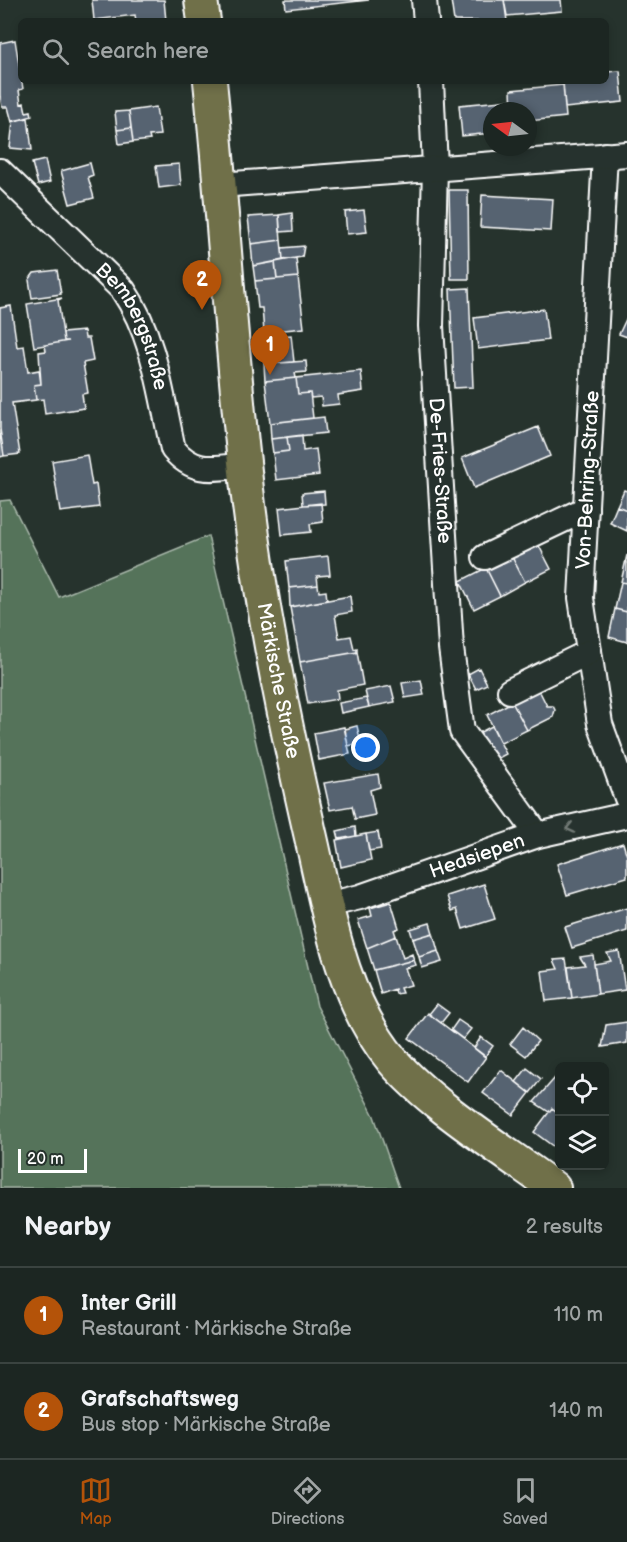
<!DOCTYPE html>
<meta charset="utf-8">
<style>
:root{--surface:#1c2622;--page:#252e2a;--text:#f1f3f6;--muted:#a0a5a5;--line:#3a4340;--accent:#b45309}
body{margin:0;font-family:"Balsamiq Sans",sans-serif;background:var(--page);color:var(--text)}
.controls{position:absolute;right:18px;bottom:18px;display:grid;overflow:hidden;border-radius:9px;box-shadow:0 3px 9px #0003}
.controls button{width:54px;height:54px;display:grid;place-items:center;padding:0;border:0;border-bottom:2px solid var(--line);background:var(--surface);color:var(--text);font:30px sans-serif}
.compass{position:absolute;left:483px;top:102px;width:54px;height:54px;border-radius:50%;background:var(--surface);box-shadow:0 3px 9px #0003;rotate:285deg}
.scale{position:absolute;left:18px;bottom:15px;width:69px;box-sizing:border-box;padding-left:6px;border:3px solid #fff;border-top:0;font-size:16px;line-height:21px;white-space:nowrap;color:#fff;-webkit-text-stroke:4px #26332d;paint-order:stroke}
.you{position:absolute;left:366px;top:748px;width:21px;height:21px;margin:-15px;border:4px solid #fff;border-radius:50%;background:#1a73e8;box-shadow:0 0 0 9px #1a73e833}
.badge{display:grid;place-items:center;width:39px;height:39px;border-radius:50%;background:var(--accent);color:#fff;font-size:20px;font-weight:700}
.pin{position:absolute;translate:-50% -50px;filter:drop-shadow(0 2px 3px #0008)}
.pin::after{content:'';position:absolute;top:32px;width:21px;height:18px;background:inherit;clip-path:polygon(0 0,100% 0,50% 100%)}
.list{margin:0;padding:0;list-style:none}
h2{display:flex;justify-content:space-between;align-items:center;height:78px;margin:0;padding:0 24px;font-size:26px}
h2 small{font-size:20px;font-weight:400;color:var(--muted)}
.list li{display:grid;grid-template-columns:39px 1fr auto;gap:18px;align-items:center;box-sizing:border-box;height:96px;padding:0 24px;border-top:2px solid var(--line)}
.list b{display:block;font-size:22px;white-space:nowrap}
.list p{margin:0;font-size:20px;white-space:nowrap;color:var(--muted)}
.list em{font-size:20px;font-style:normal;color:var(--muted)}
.icon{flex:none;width:33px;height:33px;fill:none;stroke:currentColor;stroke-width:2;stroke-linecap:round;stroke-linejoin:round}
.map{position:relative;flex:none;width:627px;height:1188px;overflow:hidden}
.search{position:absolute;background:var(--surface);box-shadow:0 3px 9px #0003;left:18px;right:18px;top:18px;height:66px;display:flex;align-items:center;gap:15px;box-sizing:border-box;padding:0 21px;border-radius:9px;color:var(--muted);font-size:22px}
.sheet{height:270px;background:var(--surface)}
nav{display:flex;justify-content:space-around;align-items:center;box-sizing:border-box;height:84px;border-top:2px solid var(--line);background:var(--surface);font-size:16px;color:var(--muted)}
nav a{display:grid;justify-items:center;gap:3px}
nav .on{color:var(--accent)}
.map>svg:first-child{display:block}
.green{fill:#55735a;stroke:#aab9ac;stroke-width:1.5}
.building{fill:#576471;stroke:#fff;stroke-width:1.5}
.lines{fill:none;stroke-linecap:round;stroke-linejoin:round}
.minor-casing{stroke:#fff;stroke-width:28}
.major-casing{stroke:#fff;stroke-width:36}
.minor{stroke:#26332d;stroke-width:24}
.major{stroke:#6f704a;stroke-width:32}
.oneway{stroke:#727a76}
.labels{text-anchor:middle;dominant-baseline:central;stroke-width:4.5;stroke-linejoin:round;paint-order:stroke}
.street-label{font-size:20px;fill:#fff;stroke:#26332d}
</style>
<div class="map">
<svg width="627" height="1188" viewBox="0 0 627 1188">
<rect width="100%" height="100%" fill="#26332d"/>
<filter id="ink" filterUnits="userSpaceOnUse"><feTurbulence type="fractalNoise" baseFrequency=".0167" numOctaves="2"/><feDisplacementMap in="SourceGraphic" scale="12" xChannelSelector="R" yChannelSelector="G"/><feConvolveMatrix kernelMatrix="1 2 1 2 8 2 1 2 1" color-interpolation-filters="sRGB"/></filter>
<g filter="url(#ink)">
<path class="green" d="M10 500 59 597 208 536 317 1006 374 1116 399 1188H0V501Z"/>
<path class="building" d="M92 0H164L166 21H136L135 15 94 20Z
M285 0H369L286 9Z
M451 0H504L507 21H454Z
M504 0H561L562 11 507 16Z
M15 40 23 89 19 90 21 104 24 103 26 112 31 111 32 116 12 122 8 107H2L0 95V43Z
M620 71 623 102 565 108 563 81H606V72Z
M563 85 566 117 528 121V111H512L511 90Z
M512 100V111H492V133L462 136 459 105Z
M156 107 160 135 149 136 150 140 133 142 129 111Z
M129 111 131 128 117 130 115 112Z
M28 118 32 150 10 148 13 121Z
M131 128 133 142 119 144 117 130Z
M45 160 50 182 38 185 32 163Z
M90 163 93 175 88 177 94 198 70 204 61 171Z
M179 164 181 185 159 188 156 166Z
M449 190H468L469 279H451Z
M482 195 553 199 551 231 480 227Z
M364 210 367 232 347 234 345 212Z
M292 213 293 231 280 232 279 215Z
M279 215 281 240 251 244 248 217Z
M281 240 283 260 253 266 251 244Z
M304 246 302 257 283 260 282 248Z
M296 258 298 277 277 279 275 262Z
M275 262 277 279 255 281 253 266Z
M57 270 61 294 32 298 29 280 34 273Z
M298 277 304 328 264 332 262 308H258L255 281Z
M469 288 473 387 454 388 450 289Z
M62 298 58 300 64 341H68L34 347 27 304Z
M11 306 17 347 24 346 28 372 39 370 41 384 34 385 36 400 12 403 20 454 4 456 0 429V308Z
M544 309 548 340 478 349 474 318Z
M627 317V337L619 334Z
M84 331 85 338H89L93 361 83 363 88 393 82 394 84 408 45 414 43 399 36 400 34 385 41 384 39 352 46 351 45 345 68 341H64L63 333Z
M291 335 294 362 264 364 261 338Z
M306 361 307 372 295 373 296 378 265 381 264 364Z
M361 371 363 391 338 395 339 404 322 406 321 397 311 398 310 393 298 394 296 378Z
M296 378 298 394 310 393 313 418 270 423 265 381Z
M324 417 326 433 271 439 270 423Z
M538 427 550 456 474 488 462 458Z
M0 429 4 456 0 457Z
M302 435 303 451 316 449 319 475 276 480 273 453 289 451 287 437Z
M287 437 289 451 273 453 271 439Z
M87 455 92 485 96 484 99 507 60 512 52 461Z
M624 490 627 491V510L617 506Z
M324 491 325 504 303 505 302 493Z
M321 503 323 522 310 524 311 532 282 535 279 508Z
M617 506 627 510V531L610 523Z
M537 542 551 569 525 582 511 555Z
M511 555 525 582 500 596 486 568Z
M627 555V583L621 582Z
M328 556 330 575 317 576 318 585 289 588 286 561Z
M486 568 500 596 474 609 460 581Z
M621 582 627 583V612L615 609Z
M318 585 319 592 326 591 327 600 290 607 289 588Z
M350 596 352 612 335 615 339 638 351 636 354 649 357 648V652L300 662 290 607Z
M615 609 627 612V642L609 637Z
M357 652 363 685 337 690 338 699 308 704 300 662Z
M479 668 487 684 476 689 468 674Z
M421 680 424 695 405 698 402 683Z
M391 686 395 702 369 707 365 691Z
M538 688 547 706H553L555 710 553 717 527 730 512 702Z
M366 698 369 707 341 713 339 703Z
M512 702 527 730 501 743 487 715Z
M357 726 361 743 348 746 345 729Z
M492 726 506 754 491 762 473 736Z
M344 727 350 754 319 760 314 733Z
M378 774 380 787 370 790 375 815 355 819 352 806 330 810 324 783Z
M355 827 356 836 339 839 337 831Z
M378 832 381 849 369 851 366 834Z
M366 834 371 860 341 867 336 840Z
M623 843 627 856V877L567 895 557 864Z
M484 884 495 919 463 929 457 909 452 911 447 896Z
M391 902 399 928 394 930 396 936 367 948 358 920 372 916 370 908Z
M627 908V931L572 948 565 927Z
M430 923 433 933 413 939 410 929Z
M433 933 438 951 419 957 413 939Z
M396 936 403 958 412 954 414 960 374 970 367 948Z
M438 951 442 962 422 968 419 957Z
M619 951 625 990 598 994 594 964 611 961 607 953Z
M593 955 598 994 572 998 568 967 585 965 580 957Z
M566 959 572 998 546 1001 542 971 558 969 554 960Z
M414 960 416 965 405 968 411 985 400 988 402 993 396 994 395 989 381 994 374 970Z
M437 1004 449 1013 441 1023 429 1014Z
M428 1013 486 1057 468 1082 409 1038Z
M458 1020 471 1029 463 1039 451 1030Z
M627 1022V1043L602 1047 606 1025Z
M523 1027 538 1041 526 1056 510 1044Z
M481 1037 493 1046 485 1057 474 1048Z
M527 1068 541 1079 530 1093 516 1082Z
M501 1070 530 1093 513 1115 483 1093Z
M555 1078 560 1081V1114L552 1108 549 1112 534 1102Z
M552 1108 560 1114V1139L554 1147 534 1132Z"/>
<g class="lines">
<g class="minor-casing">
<g id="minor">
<path d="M424 0 426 21"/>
<path id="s1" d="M431 81 435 167 431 326 451 648 462 731 538 835"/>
<path d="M605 155 581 598 600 724 627 798"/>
<path id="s2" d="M0 171 123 290C155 337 161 395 173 449 195 475 214 468 244 465"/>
<path d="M220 185 627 154"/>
<path d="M485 557 586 509"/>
<path d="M510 691 589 652"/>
<path id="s3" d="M327 905 360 897 538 835 627 815"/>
</g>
</g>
<g class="major-casing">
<g id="major">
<path d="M201 0 204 21"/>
<path id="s4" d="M210 81C223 208 230 335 244 462 257 588 282 710 310 833 328 910 340 997 392 1060 431 1106 505 1151 554 1188"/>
</g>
</g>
<use href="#minor" class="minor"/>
<use href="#major" class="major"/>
</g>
<defs><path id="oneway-chevron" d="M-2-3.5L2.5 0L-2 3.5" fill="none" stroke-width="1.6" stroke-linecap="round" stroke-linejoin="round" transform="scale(1.5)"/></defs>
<use class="oneway" href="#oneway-chevron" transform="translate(570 828) rotate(167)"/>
</g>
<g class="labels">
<g class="street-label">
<text stroke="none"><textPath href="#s2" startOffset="208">Bembergstraße</textPath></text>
<text stroke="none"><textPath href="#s1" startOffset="390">De-Fries-Straße</textPath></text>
<text transform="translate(588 480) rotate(-87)">Von-Behring-Straße</text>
<text stroke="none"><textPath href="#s4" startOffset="604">Märkische Straße</textPath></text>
<text stroke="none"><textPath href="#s3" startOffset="158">Hedsiepen</textPath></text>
</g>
</g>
</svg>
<div class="controls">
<button><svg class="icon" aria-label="locate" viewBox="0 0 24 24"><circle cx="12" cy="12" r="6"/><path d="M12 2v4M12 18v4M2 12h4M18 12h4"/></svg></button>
<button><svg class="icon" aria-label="layers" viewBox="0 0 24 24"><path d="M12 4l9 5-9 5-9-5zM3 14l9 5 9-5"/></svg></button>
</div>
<svg class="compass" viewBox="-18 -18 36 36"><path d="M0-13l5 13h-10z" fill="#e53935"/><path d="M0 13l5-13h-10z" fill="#a0a5a5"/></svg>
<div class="scale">20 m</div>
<div class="you"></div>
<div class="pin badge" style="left:270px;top:375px">1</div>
<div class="pin badge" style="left:202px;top:310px">2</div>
<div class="search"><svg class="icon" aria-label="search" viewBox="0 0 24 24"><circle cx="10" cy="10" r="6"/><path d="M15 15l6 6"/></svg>Search here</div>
</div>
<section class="sheet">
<h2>Nearby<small>2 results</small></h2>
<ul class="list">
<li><span class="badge">1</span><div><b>Inter Grill</b><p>Restaurant · Märkische Straße</p></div><em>110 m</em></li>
<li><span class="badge">2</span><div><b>Grafschaftsweg</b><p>Bus stop · Märkische Straße</p></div><em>140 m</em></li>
</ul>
</section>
<nav>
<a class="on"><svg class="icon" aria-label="map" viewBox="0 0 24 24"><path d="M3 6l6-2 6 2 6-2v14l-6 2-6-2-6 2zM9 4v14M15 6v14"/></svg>Map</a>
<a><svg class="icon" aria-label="directions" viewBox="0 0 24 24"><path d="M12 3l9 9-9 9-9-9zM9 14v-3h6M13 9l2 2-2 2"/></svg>Directions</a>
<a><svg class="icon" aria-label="saved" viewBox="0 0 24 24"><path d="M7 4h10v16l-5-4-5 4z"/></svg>Saved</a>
</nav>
